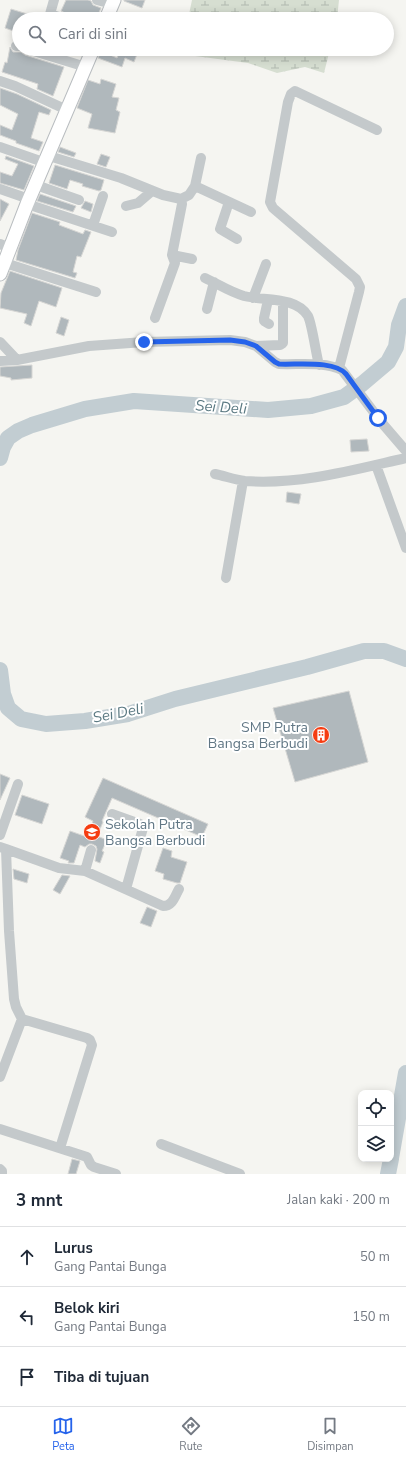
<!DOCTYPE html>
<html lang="id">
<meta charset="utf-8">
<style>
:root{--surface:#fff;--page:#f2f2f3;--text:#1f2937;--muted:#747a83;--line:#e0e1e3;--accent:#2563eb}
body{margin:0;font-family:"Nunito Sans",sans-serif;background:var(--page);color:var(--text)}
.controls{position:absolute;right:12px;bottom:12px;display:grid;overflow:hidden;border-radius:8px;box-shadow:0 2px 10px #0003}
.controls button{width:36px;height:36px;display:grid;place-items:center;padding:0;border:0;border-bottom:1px solid var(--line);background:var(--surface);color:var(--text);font:20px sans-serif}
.stop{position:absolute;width:12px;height:12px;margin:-9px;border:3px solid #2563eb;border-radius:50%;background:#fff}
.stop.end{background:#2563eb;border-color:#fff;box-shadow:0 1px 4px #0008}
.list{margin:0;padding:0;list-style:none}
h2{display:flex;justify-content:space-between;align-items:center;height:52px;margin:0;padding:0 16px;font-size:17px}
h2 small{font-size:13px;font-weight:400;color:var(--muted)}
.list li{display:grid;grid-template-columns:26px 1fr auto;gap:12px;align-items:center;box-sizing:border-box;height:60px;padding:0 16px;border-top:1px solid var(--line)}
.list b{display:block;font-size:15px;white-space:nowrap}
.list p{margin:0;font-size:13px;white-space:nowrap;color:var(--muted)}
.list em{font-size:13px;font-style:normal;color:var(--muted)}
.icon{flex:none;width:22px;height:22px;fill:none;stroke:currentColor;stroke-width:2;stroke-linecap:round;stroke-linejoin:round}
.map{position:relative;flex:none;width:406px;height:1174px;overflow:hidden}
.search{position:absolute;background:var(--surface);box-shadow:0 2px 10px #0003;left:12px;right:12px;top:12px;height:44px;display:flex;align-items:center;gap:10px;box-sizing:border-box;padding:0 14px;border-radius:22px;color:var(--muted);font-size:15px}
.sheet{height:232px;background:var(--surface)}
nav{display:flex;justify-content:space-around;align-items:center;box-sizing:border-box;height:56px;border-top:1px solid var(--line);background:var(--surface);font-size:11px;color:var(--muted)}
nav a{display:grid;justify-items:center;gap:2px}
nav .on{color:var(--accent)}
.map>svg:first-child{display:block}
.wetland{fill:url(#wetland-marsh)}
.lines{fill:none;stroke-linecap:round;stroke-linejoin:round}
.river{stroke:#c2cdd2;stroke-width:16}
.building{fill:#b0b8bc;stroke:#d6d6d4}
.major-casing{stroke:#b9bdc0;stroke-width:15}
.minor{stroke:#c4c9cb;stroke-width:10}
.major{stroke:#fff;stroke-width:13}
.route{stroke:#2563eb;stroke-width:5}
.labels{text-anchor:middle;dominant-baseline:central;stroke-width:4;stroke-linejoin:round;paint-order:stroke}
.poi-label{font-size:14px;fill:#617785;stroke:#fff;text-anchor:end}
.water-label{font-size:15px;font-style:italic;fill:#5c7a83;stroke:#fff}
</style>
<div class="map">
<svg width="406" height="1174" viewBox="0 0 406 1174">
<defs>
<pattern id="wetland-marsh" width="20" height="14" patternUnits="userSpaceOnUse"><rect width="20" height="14" fill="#d6ded1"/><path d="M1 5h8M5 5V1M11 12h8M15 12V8" fill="none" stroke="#b1b9af"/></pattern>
</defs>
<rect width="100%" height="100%" fill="#f5f5f1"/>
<path class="wetland" d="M192 0H339L337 19H188Z
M181 49H330L324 73 305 67 277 73 248 63 180 54Z"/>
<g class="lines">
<path class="river" d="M0 458 3 447 8 438 18 431 32 425 85 409 134 401 268 410 311 406 344 397 362 384 388 362 396 347 399 325 406 306
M0 670 3 694 8 708 21 719 46 724 85 721 128 714 175 699 307 667 364 651H384L406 659
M391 1158 406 1073
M388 1174 391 1159"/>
</g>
<path class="building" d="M66 0H88L91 1 93 5 101 8 96 19H78L61 11Z
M124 0H145L142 8 124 1Z
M11 9 37 17V19H19V33L5 28Z
M10 47 13 52H21L25 55 64 67 53 96 37 89 38 84 2 72 5 62 7 63Z
M49 49H71L69 55Z
M121 49H139L134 62 125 58 122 67 98 58 101 51 117 58Z
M101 79 116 84 112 97 119 98 116 110 120 112 115 133 88 128 92 114 77 108 88 80 100 84Z
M0 88 17 94 51 110 49 115 39 112 31 138 43 142 39 151 16 143V141L0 135V125L12 130 18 114 0 105Z
M60 147 76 153 74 157 58 152Z
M101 154 110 157 106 167 97 164Z
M6 156 34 166 24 190 0 183V172L12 176 18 164 5 159Z
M55 165 104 180 101 190 99 191 82 186 83 184 70 180 67 189 49 183Z
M40 194 76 206 73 212 37 201Z
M0 199 9 204 0 221Z
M85 201 93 204 91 212 81 208Z
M32 213 60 222 59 225 83 234 85 230 91 232 81 257 77 256 73 272 77 273 75 278 16 260 18 250Z
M10 271 62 288 56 307 39 301 31 326 24 323 27 314 0 308 1 293Z
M61 317 69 320 64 336 56 333Z
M32 365V378L11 380V378L0 376V367Z
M367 439 369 451 351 452 350 440Z
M287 492 301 494 299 504 286 502Z
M349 691 368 762 295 782 273 708Z
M0 774 10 778 0 800Z
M103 778 208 824 202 837 112 798 102 821 103 822 97 836 107 840 102 851 104 852 100 863 95 861 97 849 96 846 92 844H89L85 847 80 845 74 863H68L69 861 60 858 70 831 87 837 93 821 85 817Z
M22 795 49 804 42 824 15 815Z
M163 848 172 851 171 857 187 862 180 883H177L163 879 164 874 155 871Z
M13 869 29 874 27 883 14 879Z
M62 875 70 876 60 894 53 890Z
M147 907 157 911 151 927 140 923Z
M72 1159 80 1161 76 1174H68Z"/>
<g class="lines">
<g class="major-casing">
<path id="major" d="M106 19 114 0
M0 274 27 204 93 49"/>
</g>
<path class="minor" d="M54 0 50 14 64 19
M97 0 112 4
M16 46H19
M27 49 86 67
M0 81 15 86 67 110
M0 147 46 163
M49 156 121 178 163 195 181 199 189 195 195 186 201 158
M36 185 79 200
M195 186 251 212
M0 189 29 199
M229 202 220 229 237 239
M27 204 112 232
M126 206 138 203 152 191
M93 225 103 196
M0 244 10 248
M172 255 192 259
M5 263 96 292
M205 278C218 284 230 292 244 296 264 301 296 296 308 316 312 324 316 354 319 365
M253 298 266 264
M268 300 264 318V321L269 324
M207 309 214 282
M155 318 175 263 172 255 182 204 181 199
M0 342 17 360
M256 346 280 345 283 343V302
M0 361 17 360 89 346 144 342 230 340 245 342 256 346 275 362 279 364C299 365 323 361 342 370L382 423 406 451
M339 368 359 292 360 287 356 279 273 208 270 202 288 102 291 94 295 91 377 130
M376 465 406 548
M215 474C225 476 235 480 245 481 300 485 353 470 406 458
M226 578 243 481
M112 814 140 824 143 828 126 889
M0 835 18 784
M0 847 6 849 9 931 14 999 16 1007 22 1019
M6 849 59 868 85 871 163 906C173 906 175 896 179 889
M85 871 91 850
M22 1019 87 1038 90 1040 92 1045 60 1148
M0 1077 22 1019
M0 1129 87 1157 91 1165 94 1167 116 1174
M161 1144 240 1174
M0 1169 2 1171V1174"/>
<use href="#major" class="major"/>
</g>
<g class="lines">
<path class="route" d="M144 342 230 340 245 342 256 346 275 362 279 364C297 365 334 360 346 374L378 418"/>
</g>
<defs>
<g id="building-disc" transform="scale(0.9)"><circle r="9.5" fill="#f53c11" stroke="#fff"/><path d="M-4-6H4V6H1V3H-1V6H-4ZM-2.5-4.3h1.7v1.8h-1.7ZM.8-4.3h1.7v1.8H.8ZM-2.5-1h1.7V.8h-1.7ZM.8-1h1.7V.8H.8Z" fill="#fff"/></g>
<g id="school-disc" transform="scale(0.9)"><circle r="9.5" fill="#f53c11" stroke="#fff"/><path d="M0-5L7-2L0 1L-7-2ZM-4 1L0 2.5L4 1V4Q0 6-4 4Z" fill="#fff"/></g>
</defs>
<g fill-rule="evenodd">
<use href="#building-disc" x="321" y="735"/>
<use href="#school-disc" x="92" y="832"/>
</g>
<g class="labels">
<g class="poi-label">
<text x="308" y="727">SMP Putra<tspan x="308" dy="16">Bangsa Berbudi</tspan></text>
<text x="105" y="824" text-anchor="start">Sekolah Putra<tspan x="105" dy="16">Bangsa Berbudi</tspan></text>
</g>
<g class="water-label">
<text transform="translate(221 407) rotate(4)">Sei Deli</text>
<text transform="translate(118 713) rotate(-11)">Sei Deli</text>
</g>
</g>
</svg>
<div class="controls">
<button><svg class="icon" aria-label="locate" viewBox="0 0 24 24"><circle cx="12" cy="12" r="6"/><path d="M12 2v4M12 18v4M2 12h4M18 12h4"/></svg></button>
<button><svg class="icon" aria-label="layers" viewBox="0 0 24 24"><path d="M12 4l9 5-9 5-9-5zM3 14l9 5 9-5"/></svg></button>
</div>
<div class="stop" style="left:378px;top:418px"></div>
<div class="stop end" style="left:144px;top:342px"></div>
<div class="search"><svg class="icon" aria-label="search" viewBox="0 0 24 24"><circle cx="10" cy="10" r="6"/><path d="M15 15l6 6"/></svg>Cari di sini</div>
</div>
<section class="sheet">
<h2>3 mnt<small>Jalan kaki · 200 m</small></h2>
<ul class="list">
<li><svg class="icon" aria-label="ahead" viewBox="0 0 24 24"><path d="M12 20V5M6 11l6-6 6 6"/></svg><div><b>Lurus</b><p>Gang Pantai Bunga</p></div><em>50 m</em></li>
<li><svg class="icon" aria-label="left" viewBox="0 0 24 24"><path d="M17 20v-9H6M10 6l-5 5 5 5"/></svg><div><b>Belok kiri</b><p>Gang Pantai Bunga</p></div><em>150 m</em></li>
<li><svg class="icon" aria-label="arrive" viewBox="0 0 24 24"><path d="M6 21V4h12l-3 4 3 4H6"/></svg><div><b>Tiba di tujuan</b></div></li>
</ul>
</section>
<nav>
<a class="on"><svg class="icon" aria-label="map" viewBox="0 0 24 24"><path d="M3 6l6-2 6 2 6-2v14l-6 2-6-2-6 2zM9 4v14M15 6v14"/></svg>Peta</a>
<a><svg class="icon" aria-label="directions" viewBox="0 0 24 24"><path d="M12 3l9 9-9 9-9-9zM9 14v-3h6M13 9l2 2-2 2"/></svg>Rute</a>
<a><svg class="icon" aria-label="saved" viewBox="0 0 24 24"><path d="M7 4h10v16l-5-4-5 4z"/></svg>Disimpan</a>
</nav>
